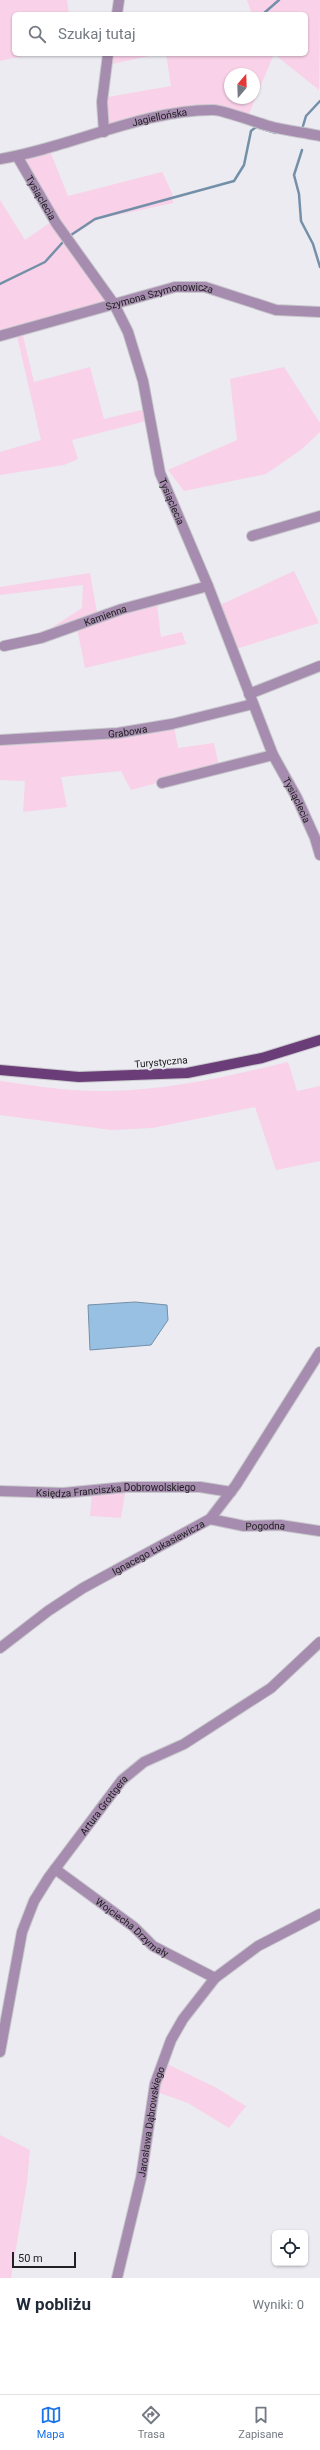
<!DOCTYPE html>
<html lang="pl">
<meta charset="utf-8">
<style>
:root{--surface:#fff;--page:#f2f2f3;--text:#1f2937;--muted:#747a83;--line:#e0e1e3;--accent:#1a73e8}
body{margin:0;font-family:Roboto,sans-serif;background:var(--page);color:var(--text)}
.controls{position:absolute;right:12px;bottom:12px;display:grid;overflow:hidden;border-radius:6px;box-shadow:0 1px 3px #0004}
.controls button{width:36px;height:36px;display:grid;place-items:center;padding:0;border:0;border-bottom:1px solid var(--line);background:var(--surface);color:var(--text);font:20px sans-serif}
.compass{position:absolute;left:224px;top:68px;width:36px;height:36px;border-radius:50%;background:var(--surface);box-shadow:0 1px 3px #0004;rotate:19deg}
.scale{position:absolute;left:12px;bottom:10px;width:64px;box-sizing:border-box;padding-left:4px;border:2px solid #212123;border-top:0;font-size:11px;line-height:14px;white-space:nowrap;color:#212123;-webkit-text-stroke:3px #ecebf1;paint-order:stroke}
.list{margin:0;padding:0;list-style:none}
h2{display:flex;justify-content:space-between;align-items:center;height:52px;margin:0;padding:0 16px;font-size:17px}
h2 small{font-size:13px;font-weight:400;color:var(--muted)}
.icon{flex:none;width:22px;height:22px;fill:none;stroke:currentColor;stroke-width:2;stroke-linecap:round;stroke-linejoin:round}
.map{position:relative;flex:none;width:320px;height:2278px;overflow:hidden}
.search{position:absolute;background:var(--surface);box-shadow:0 1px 3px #0004;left:12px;right:12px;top:12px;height:44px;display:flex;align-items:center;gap:10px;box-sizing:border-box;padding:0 14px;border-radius:6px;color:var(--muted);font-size:15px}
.sheet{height:116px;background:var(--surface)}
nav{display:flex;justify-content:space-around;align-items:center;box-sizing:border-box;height:56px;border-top:1px solid var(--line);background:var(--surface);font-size:11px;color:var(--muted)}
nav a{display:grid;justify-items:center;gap:2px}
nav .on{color:var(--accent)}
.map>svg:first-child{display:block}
.green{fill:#f9d1e8;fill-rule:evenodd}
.water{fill:#97c0e3;stroke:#7490a9}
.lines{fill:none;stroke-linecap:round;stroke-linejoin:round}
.stream{stroke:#7490a9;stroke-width:2.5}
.minor-casing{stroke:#c7c7cc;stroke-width:12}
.major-casing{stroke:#c7c7cc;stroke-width:12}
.minor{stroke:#a68cae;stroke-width:10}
.major{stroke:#6b3d78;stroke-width:10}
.labels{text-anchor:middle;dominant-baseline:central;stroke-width:4;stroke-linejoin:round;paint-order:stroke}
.street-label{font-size:10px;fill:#212123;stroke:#ecebf1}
</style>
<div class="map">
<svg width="320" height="2278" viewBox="0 0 320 2278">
<rect width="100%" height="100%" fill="#ecebf1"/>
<path class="green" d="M0 0H67L69 14H14V54H31L0 61Z
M247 0H320L319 90 274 54H306V14H252Z
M114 54H158L112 64Z
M166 54H274L248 116 215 106 107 129 108 97 171 86ZM230 74H254V98H230Z
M50 151 68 196 162 172 172 193 173 203 98 219 71 237 39 187 25 158Z
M0 200 25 240 51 222 105 298 103 304 0 332Z
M17 336H23L34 382 90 367 104 419 146 409V421L72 440 78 459 64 465 0 475V452L41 440Z
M284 367 320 423V432L302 449 266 474 184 491 168 470 237 440 230 379Z
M294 571 319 623 236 649 220 605Z
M90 573 98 618 157 605 161 637 182 632 186 644 85 668 77 628 42 634 82 608 83 585 0 595V587Z
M174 727 178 748 214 743 219 766 131 790 121 771 61 777 67 807 23 812 25 781 0 780V745L80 739H116Z
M288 1062 297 1091 320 1086V1161L276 1170 255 1107 152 1128 111 1130 0 1115V1081C36 1086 72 1092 109 1091 170 1090 230 1076 288 1062Z
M125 1493 121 1518 90 1516 92 1494Z
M165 2063 215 2087 246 2106 229 2128 188 2103 157 2092Z
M0 2135 30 2150 27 2182 11 2278H0Z"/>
<path class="water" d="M135 1302 167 1305 168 1320 151 1345 90 1350 88 1305Z"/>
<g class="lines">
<path class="stream" d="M263 14 279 0
M303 126 306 116 320 101
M302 150 294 175 299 194 301 221 313 244 320 267
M71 235 95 219 234 181 244 165 251 131 256 127 276 133
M0 284 45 262 63 242"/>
<g class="minor-casing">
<g id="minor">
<path d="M117 14 119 0"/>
<path d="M104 132 102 102 108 54"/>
<path id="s1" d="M17 156 56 223 114 304 128 332 143 381 160 473 208 586 273 755 297 798 315 838 320 855"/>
<path id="s2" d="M0 159C69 148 145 109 214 110 223 110 257 123 269 126 286 131 303 132 320 136"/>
<path id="s3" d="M0 336 175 287H205L276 310 320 312"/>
<path d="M252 536 320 516"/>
<path id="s4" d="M4 646 41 638 122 609 208 586"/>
<path d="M249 694 320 666"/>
<path id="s5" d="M0 740 118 733 172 724 253 704"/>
<path d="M162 783 273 755"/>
<path id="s6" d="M0 1491 63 1493 126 1487H200L231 1492"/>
<path id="s7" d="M210 1519 244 1526 280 1525 320 1531"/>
<path id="s8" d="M0 1648 48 1611 83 1588 210 1519 236 1485 320 1352"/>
<path id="s9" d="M55 1869 134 1927 153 1946 215 1978"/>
<path id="s10" d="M0 2052 22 1932 34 1901 49 1877 122 1780 144 1762 184 1744 271 1688 320 1642"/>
<path id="s11" d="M117 2278 141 2178 155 2084 171 2040 183 2019 215 1978 258 1946 320 1914"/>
</g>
</g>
<g class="major-casing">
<path id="major" d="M0 1070 79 1077 187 1073 262 1058 320 1040"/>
</g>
<use href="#minor" class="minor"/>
<use href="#major" class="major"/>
</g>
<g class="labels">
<g class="street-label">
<text stroke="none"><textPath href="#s2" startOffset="165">Jagiellońska</textPath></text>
<text stroke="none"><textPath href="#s1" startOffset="48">Tysiąclecia</textPath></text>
<text stroke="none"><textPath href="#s3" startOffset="165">Szymona Szymonowicza</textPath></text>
<text stroke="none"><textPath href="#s1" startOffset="384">Tysiąclecia</textPath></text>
<text stroke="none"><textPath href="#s4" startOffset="106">Kamienna</textPath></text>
<text stroke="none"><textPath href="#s5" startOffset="128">Grabowa</textPath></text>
<text stroke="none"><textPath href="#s1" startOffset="708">Tysiąclecia</textPath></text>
<text transform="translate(161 1062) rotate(-5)">Turystyczna</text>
<text stroke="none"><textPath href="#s6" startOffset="116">Księdza Franciszka Dobrowolskiego</textPath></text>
<text stroke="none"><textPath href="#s7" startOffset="56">Pogodna</textPath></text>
<text stroke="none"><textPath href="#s8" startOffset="188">Ignacego Łukasiewicza</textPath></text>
<text stroke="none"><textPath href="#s10" startOffset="274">Artura Grottgera</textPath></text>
<text stroke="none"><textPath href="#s9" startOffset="97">Wojciecha Drzymały</textPath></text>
<text stroke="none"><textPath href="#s11" startOffset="160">Jarosława Dąbrowskiego</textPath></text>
</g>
</g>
</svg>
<div class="controls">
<button><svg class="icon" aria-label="locate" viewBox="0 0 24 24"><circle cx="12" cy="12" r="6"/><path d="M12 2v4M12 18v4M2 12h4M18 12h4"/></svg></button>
</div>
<svg class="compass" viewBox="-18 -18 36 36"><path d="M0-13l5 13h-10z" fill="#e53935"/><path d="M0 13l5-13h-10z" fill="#747a83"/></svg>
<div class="scale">50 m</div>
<div class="search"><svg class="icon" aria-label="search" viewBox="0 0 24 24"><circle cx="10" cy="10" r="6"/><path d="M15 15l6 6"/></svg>Szukaj tutaj</div>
</div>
<section class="sheet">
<h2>W pobliżu<small>Wyniki: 0</small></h2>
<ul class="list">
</ul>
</section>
<nav>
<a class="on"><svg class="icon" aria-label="map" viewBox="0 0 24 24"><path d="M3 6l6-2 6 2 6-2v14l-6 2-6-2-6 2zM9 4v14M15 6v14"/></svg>Mapa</a>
<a><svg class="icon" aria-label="directions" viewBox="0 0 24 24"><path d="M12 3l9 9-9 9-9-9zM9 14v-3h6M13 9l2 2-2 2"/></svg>Trasa</a>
<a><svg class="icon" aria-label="saved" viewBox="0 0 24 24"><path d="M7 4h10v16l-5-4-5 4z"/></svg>Zapisane</a>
</nav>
